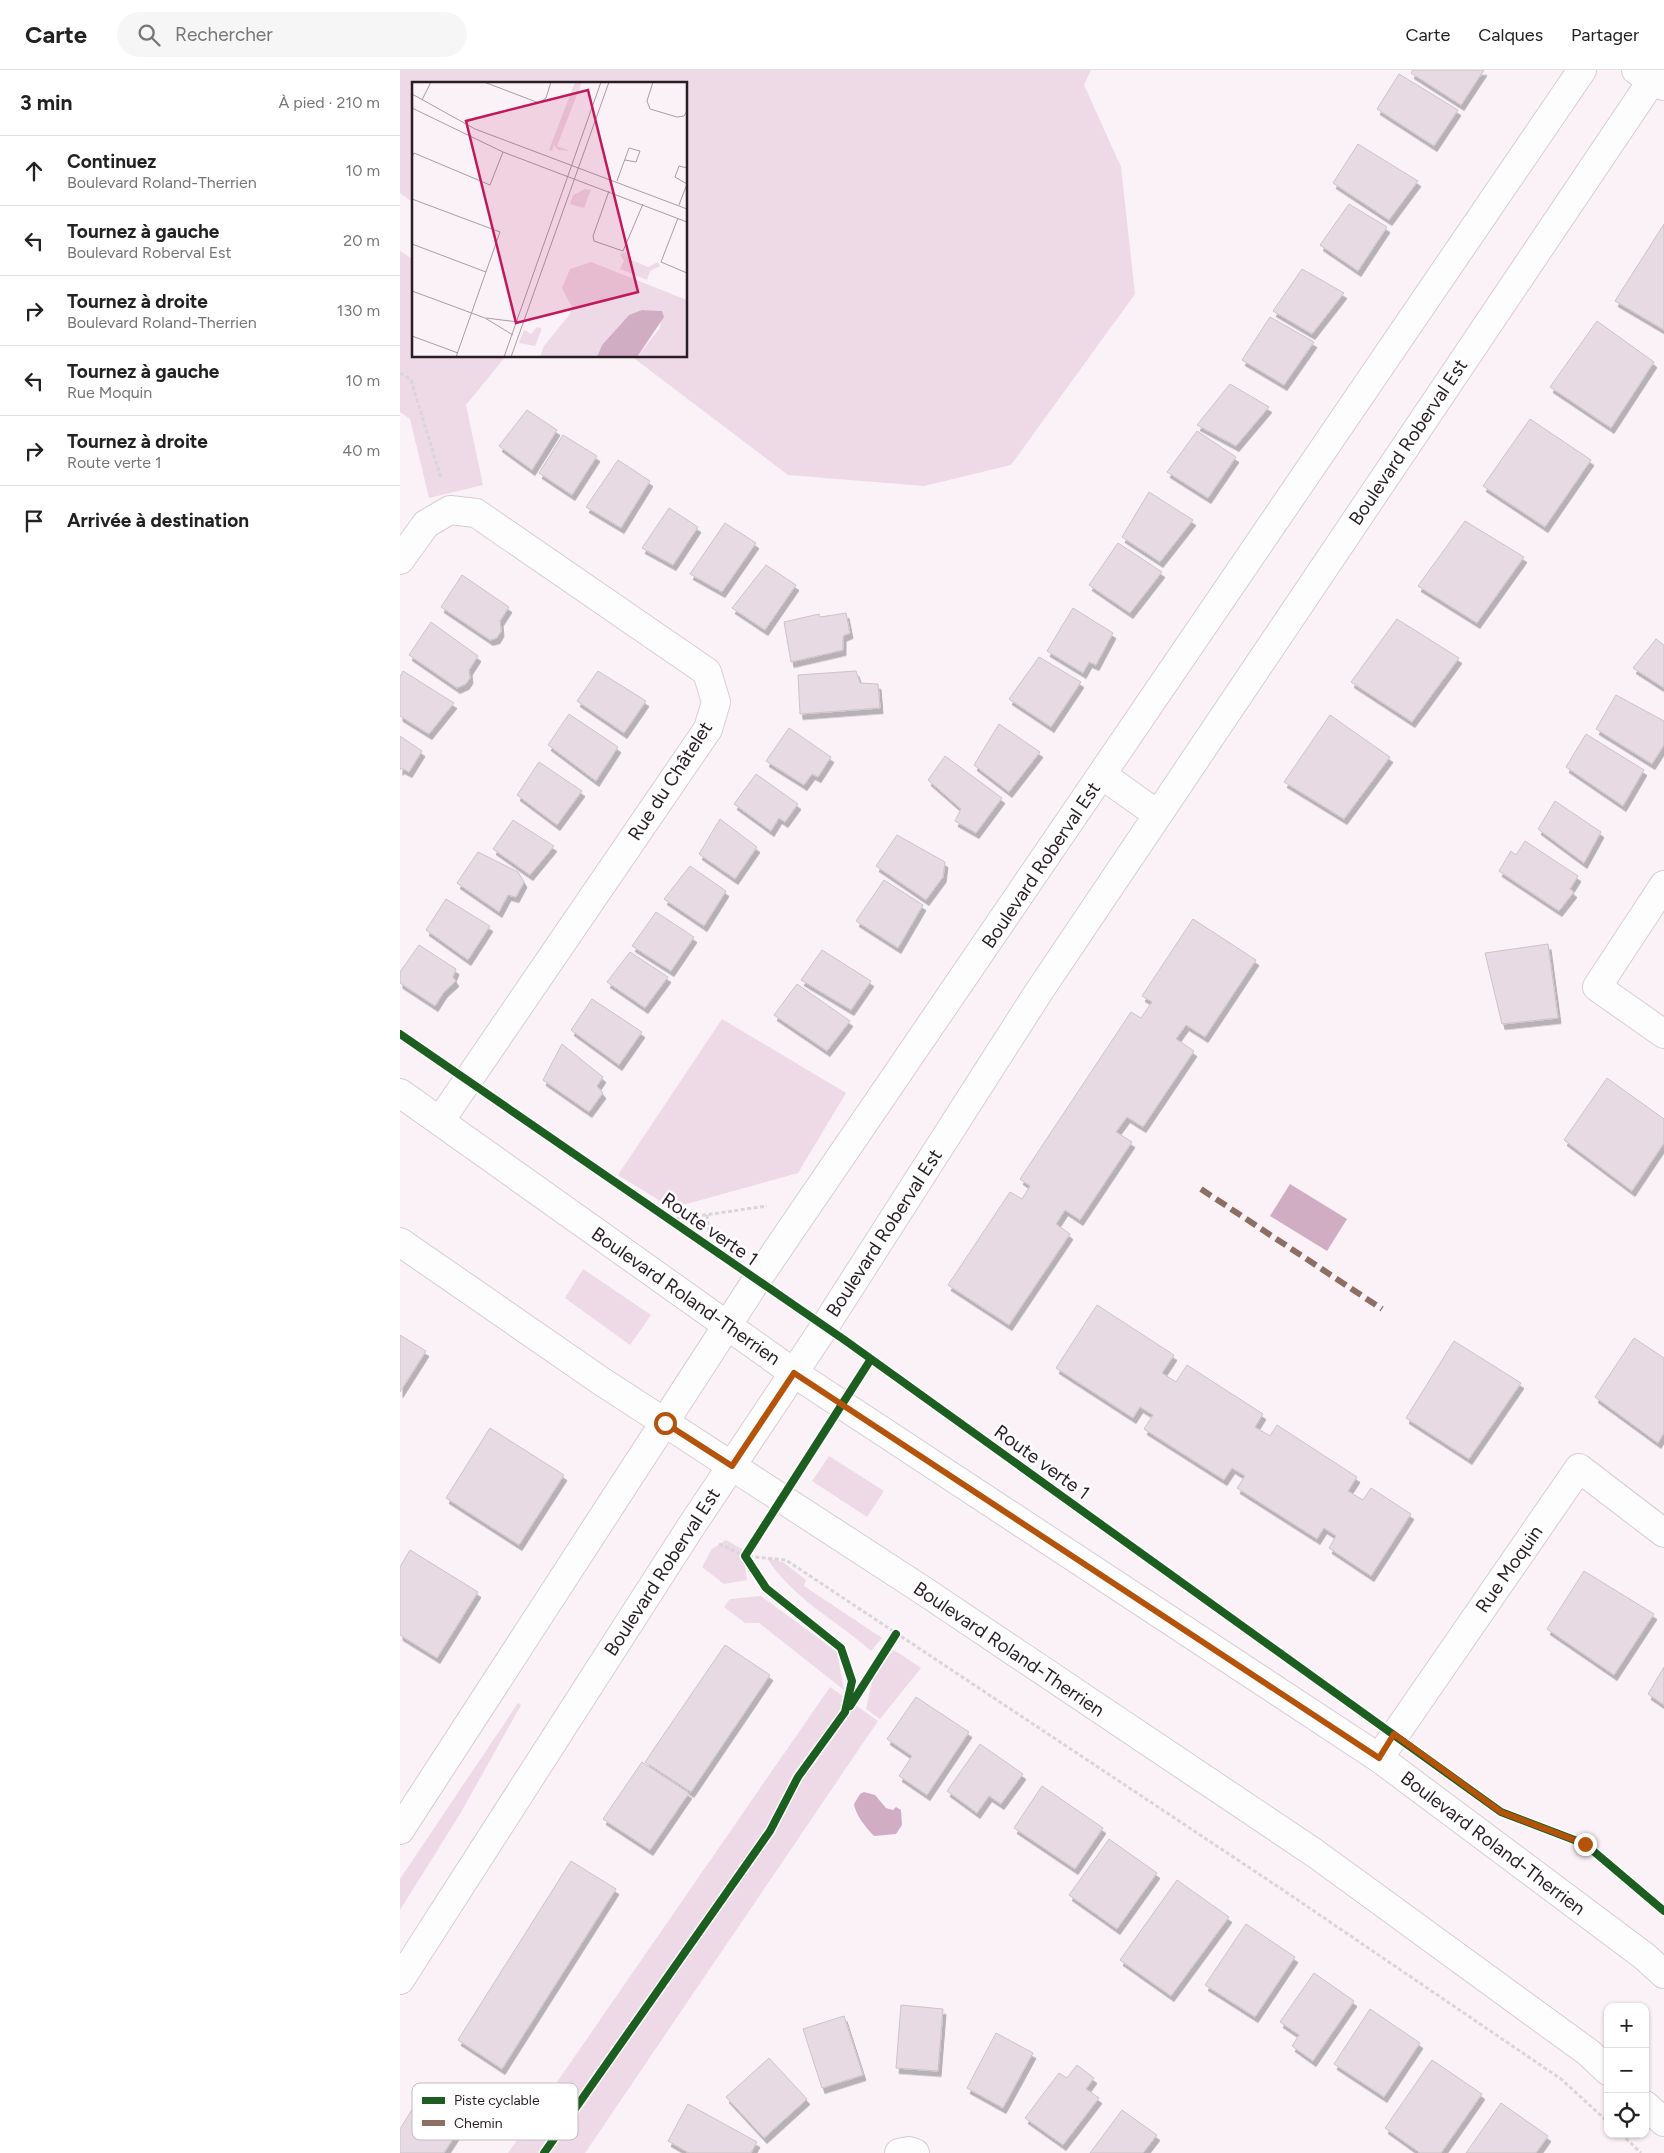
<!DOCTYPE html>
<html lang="fr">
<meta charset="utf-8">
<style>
:root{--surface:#fff;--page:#f6f6f6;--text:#222;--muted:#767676;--line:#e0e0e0}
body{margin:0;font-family:Figtree,sans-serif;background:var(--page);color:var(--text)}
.controls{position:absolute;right:15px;bottom:15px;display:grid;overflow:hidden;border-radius:10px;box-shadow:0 1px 4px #0004}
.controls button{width:45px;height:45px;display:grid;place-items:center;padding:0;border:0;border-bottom:1px solid var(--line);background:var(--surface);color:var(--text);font:25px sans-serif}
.stop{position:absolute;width:15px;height:15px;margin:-11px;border:4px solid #b45309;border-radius:50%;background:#fff}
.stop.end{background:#b45309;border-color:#fff;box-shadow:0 1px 5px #0008}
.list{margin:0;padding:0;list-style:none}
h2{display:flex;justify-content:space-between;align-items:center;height:65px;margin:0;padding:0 20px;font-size:21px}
h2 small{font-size:16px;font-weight:400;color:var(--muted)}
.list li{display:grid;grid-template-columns:32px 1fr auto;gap:15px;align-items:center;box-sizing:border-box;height:70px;padding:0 20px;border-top:1px solid var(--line)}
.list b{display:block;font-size:19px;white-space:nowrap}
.list p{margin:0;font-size:16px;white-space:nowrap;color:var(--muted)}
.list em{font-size:16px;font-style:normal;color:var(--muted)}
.icon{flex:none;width:28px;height:28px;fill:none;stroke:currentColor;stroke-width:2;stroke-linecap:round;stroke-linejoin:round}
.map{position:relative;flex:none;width:1264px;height:2083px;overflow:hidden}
header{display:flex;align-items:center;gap:30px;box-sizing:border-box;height:70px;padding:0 25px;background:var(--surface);border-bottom:1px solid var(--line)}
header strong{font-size:24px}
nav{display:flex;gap:28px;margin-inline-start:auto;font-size:18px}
.search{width:350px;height:45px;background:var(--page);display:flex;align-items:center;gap:12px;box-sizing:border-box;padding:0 18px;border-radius:28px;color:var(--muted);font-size:19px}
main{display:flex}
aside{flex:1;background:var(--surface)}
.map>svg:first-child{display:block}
.green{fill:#eed9e6}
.water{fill:#d1adc4}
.building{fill:#e7dae2;stroke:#cdc3c9;filter:url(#shadow)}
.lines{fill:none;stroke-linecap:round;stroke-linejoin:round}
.minor-casing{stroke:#d7cdd3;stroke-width:30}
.tertiary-casing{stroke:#d7cdd3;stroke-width:30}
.secondary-casing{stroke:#d7cdd3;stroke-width:30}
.path{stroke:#d8d6d8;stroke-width:3;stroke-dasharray:4 2.5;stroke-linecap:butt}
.minor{stroke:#fefdfe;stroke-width:28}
.tertiary{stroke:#fefdfe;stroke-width:28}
.secondary{stroke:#fefdfe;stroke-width:28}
.quiet{stroke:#8d6e63;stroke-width:6;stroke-dasharray:12 6;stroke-linecap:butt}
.cycleway-casing{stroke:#fff;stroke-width:11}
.cycleway{stroke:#1b5e20;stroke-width:8}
.route{stroke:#b45309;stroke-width:6}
.labels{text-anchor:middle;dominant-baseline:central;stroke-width:5;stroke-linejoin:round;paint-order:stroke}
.street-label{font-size:19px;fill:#2a1e26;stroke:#fff}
.inset-road{fill:none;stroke:#a79da3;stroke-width:1}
.view{fill:#c2185b;fill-opacity:0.15;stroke:#c2185b;stroke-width:2.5}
.inset-edge{fill:none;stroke:#2a1e26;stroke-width:2.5}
.key{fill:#fff;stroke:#bfbcbe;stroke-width:1}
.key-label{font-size:14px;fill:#2a1e26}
</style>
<header>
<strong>Carte</strong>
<div class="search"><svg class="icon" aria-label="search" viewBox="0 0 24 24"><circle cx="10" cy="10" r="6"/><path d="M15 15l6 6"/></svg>Rechercher</div>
<nav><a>Carte</a><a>Calques</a><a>Partager</a></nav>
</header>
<main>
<aside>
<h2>3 min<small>À pied · 210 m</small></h2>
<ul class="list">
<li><svg class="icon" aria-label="ahead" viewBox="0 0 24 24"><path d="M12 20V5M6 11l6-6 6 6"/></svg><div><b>Continuez</b><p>Boulevard Roland-Therrien</p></div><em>10 m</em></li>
<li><svg class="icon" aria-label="left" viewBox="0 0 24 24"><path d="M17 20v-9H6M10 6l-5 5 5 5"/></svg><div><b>Tournez à gauche</b><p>Boulevard Roberval Est</p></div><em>20 m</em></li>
<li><svg class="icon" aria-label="right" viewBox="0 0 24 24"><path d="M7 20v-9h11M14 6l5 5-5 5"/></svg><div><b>Tournez à droite</b><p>Boulevard Roland-Therrien</p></div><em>130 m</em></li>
<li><svg class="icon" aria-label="left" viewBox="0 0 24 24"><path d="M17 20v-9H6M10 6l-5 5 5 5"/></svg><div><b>Tournez à gauche</b><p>Rue Moquin</p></div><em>10 m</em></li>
<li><svg class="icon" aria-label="right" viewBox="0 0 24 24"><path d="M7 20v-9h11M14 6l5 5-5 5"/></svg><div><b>Tournez à droite</b><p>Route verte 1</p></div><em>40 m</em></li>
<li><svg class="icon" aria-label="arrive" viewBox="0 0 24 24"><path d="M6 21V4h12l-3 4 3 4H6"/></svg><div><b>Arrivée à destination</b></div></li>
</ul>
</aside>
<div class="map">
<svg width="1264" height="2083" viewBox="0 0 1264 2083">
<defs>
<filter id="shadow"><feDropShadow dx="3" dy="5.5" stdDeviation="0" flood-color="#0004"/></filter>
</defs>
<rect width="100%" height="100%" fill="#faf2f7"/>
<path class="green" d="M0 0H691L684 15 721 97 735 224 611 395 524 416 388 405 231 286H286V14H14V133L0 123Z
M0 181 14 190V286H106L66 335 83 415 29 428 10 349 0 342Z
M322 949 446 1023 398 1103 272 1138 218 1105Z
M183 1199 251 1245 230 1275 165 1228Z
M429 1386 484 1421 467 1447 412 1411Z
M326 1470 342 1479 347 1510 324 1514 302 1497 312 1479Z
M367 1488 383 1492 406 1510 404 1516 482 1568 471 1581C436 1550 392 1528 367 1488Z
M361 1526 437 1582 444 1620 359 1553H345L324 1537 330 1529Z
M494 1580 521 1598 480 1649 466 1639 474 1602Z
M430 1617 478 1651 185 2083H108Z
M118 1633 121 1635 60 1744 0 1840V1809Z"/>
<path class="water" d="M890 1114 947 1149 927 1181 870 1146Z
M464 1722 475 1725 486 1738 493 1740 496 1737 501 1740 502 1755 496 1764 474 1766C467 1759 455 1744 454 1734L460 1724Z"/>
<path class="building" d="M1013 0H1084L1061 35 1011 3Z
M999 4 1058 40 1034 76 977 39Z
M958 74 1018 111 989 150 933 113Z
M949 134 987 157 958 201 920 175Z
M1264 154V260L1215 231Z
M902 199 944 223 912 264 873 241Z
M870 247 914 272 884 315 842 290Z
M1197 251 1254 292 1211 358 1150 317Z
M830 314 869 337 836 376 797 355Z
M127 340 157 360 132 400 99 376Z
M1130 349 1191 390 1145 457 1083 416Z
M797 361 836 387 808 428 767 402Z
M163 365 197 386 172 425 139 403Z
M218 390 250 411 221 458 186 437Z
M749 422 793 450 760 492 722 467Z
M269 438 298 457 273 495 242 478Z
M1065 451 1124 487 1077 553 1018 516Z
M325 453 356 473 322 522 290 504Z
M718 473 762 502 730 543 689 515Z
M366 495 396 515 365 560 332 538Z
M62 505 109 537 100 551 101 561 97 568 90 570 41 537Z
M673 538 713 563 696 595 689 592 683 603 647 581Z
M446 543 450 563 443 566V580L391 592 384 552 419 544 420 547Z
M997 549 1059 588 1012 652 951 612Z
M31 552 78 586 69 600 70 608 66 614 57 618 9 585Z
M1256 569 1264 575V618L1233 598Z
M639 587 681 612 651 657 609 629Z
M3 601 54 633 29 664 0 646V607Z
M198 601 246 631 224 663 177 631Z
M456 601 460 613 478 614 480 638 400 644 398 605Z
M1216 625 1264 651V675L1252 694 1196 659Z
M169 644 218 677 196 711 148 675Z
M930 645 990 687 944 749 884 712Z
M599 654 640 682 609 722 574 695Z
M389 658 431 687 418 707 412 704 404 715 366 691Z
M1186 664 1244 700 1223 736 1166 697Z
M0 666 22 681 9 702 1 698 0 700Z
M545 686 602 728 576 763 555 751 561 739 528 710Z
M139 692 182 721 157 755 117 725Z
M356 704 398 734 385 752 379 748 371 761 334 734Z
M1155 731 1201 762 1184 793 1138 759Z
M320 749 357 777 335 809 299 784Z
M113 750 154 776 130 805 93 779Z
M497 765 545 792 543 807 526 830 476 796Z
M1125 771 1178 806 1170 819 1174 822 1159 841 1099 801 1111 781 1116 785Z
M78 782 118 802 124 812 116 827 108 825 99 842 57 813Z
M290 796 326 821 304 856 264 829Z
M484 810 523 835 498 878 456 851Z
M46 829 90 856 68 890 26 860Z
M256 842 294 867 271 901 232 876Z
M793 849 856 890 805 967 786 955 776 969 794 981 743 1057 727 1047 716 1062 732 1072 680 1150 665 1140 656 1154 670 1164 609 1255 548 1215 610 1122 622 1129 630 1116 620 1109 731 942 741 948 752 932 742 926Z
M1148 874 1158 948 1102 954 1085 883Z
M19 875 56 899 53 907 56 911 44 922 35 936 0 913V902Z
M422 880 471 911 451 940 401 910Z
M230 882 268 907 245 938 207 912Z
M397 914 450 951 427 981 374 945Z
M192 929 242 962 219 995 171 960Z
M162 974 203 1007 197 1016 203 1023 189 1042 143 1010Z
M1207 1008 1264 1049V1073L1232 1121 1164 1070Z
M697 1235 774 1285 762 1303 776 1312 787 1295 863 1344 855 1357 870 1366 877 1355 957 1407 948 1421 963 1430 971 1418 1011 1444 971 1506 929 1478 936 1466 924 1458 917 1469 837 1418 845 1406 832 1398 824 1410 744 1359 753 1345 740 1337 733 1348 656 1298Z
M0 1265 26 1281 0 1322Z
M1234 1268 1264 1288V1363L1258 1373 1195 1327Z
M1054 1271 1121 1313 1069 1389 1006 1348Z
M90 1358 164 1405 119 1475 46 1428Z
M10 1480 78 1522 37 1588 0 1565V1497Z
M1184 1501 1254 1544 1214 1605 1147 1559Z
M325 1575 370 1605 291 1722 245 1692Z
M1264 1597V1635L1248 1624Z
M516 1627 569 1662 527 1725 499 1706 512 1686 487 1669Z
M580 1674 623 1704 601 1734 589 1726 577 1743 547 1721Z
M242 1692 289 1723 250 1780 203 1749Z
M642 1716 703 1758 675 1799 614 1758Z
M709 1769 757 1803 717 1859 669 1825Z
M171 1791 216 1819 102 1999 58 1970Z
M777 1810 829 1847 771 1926 720 1890Z
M846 1854 895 1887 855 1947 805 1915Z
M914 1903 954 1931 913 1991 892 1976 899 1965 880 1952Z
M501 1935 543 1939 538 2001 496 1998Z
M970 1939 1020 1973 984 2027 934 1994Z
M444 1946 463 2005 422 2018 403 1959Z
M596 1963 633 1983 603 2038 567 2018Z
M369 1988 407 2029 364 2068 326 2027Z
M1032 1990 1082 2024 1041 2083H1020L985 2058Z
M677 1995 694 2008 686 2019 699 2028 663 2075 625 2048 659 2003 667 2008Z
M28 2014 71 2041 44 2083H0V2059Z
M1101 2033 1148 2066 1136 2083H1066Z
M288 2034 357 2072 351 2083H289L268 2071Z
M722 2040 757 2065 743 2083H690Z"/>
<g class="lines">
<g class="minor-casing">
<path id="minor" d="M1236 0 1251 11 1264 16
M0 490 26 454 50 440 76 443 307 602 316 632 308 659 40 1051
M1264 815 1197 917 1264 964
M979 1688 1179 1398 1264 1463
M499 2083 509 2081 515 2083"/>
</g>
<g class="tertiary-casing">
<path id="tertiary" d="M702 705 757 744
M0 1760 356 1211 1182 0
M0 1910 292 1455 425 1256 638 923 1259 0"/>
</g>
<g class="secondary-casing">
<path id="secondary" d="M0 1023 394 1303 979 1688 1244 1886 1264 1904
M0 1172 201 1311 524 1521 916 1784 1189 1983 1208 2001
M1245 2035 1264 2052"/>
</g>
<path class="path" d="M0 303 11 310 41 408
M307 1145 311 1179
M270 1150 367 1136
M319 1474 345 1486 386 1490 880 1818 1161 2009 1208 2052
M1221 2064 1241 2083"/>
<use href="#minor" class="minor"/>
<use href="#tertiary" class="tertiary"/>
<use href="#secondary" class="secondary"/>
<path class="quiet" d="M801 1119 982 1239"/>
<g class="cycleway-casing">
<path id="cycleway" d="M0 964 446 1271 1101 1742 1185 1774 1264 1841
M450 1636 496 1564
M144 2083 370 1761 398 1707 445 1642 452 1611 441 1578 366 1518 345 1486 471 1289"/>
</g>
<use href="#cycleway" class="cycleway"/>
</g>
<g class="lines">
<path class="route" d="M265 1353 332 1396 394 1303 979 1688 994 1664 1101 1742 1185 1774"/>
</g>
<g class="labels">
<g class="street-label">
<text transform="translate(1008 372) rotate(-56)">Boulevard Roberval Est</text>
<text transform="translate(270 711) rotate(-57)">Rue du Châtelet</text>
<text transform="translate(641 795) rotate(-56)">Boulevard Roberval Est</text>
<text transform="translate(310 1159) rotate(35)">Route verte 1</text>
<text transform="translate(484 1163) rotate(-57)">Boulevard Roberval Est</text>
<text transform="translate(286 1226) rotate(35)">Boulevard Roland-Therrien</text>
<text transform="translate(642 1392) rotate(36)">Route verte 1</text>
<text transform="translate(1109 1499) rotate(-55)">Rue Moquin</text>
<text transform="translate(262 1502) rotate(-57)">Boulevard Roberval Est</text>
<text transform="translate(609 1579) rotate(34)">Boulevard Roland-Therrien</text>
<text transform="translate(1093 1773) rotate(37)">Boulevard Roland-Therrien</text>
</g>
</g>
<g transform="translate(12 12)">
<rect width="275" height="275" fill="#faf2f7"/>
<path d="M163 0H170L145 64 158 69 146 68 142 63 140 69 137 68ZM173 107 179 108 172 126 158 122 161 113ZM213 170 217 177 236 185 246 180 248 184 238 189 235 198 208 187 212 179 208 172ZM179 180 275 218V275H225L248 246 250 229 230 228 217 233 190 263 185 275H128L132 264 158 232 160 225 150 206 158 187ZM125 245 130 247 123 264 107 261 112 248 119 252Z" fill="#eed9e6"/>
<path d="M230 228 250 229 252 235 225 275H185L190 263 217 233Z" fill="#d1adc4"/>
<path class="inset-road" d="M72 0 127 21 134 16 139 0M241 0 235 19 238 27 265 35 272 34 275 29M0 12 63 47 275 127M10 18 19 0M0 26 91 70 275 140M0 75 2 71 78 103 91 70M205 99 217 66 228 69 224 80 213 78M275 102 263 95 267 84 275 86M197 109 181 154 182 159 211 169 231 122M0 117 88 150 44 275M267 123 275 102M266 136 249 180 275 191M0 162 74 190M0 209 73 236 101 253M74 236 106 240M0 254 46 271M92 275 189 0M99 275 197 0"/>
<path class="view" d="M176 8 226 210 104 241 54 39Z"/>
<rect width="275" height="275" class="inset-edge"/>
</g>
<rect x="12" y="2013" width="166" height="57" rx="8" class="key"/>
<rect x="22" y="2027" width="23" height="7" fill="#1b5e20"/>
<rect x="22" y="2050" width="23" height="6" fill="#8d6e63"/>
<g class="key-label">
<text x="54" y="2035">Piste cyclable</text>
<text x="54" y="2058">Chemin</text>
</g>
</svg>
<div class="controls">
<button>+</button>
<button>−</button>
<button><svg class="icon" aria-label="locate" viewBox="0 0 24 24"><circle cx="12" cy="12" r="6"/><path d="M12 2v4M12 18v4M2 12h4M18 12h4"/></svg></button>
</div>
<div class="stop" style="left:265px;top:1353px"></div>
<div class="stop end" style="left:1185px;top:1774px"></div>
</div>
</main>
